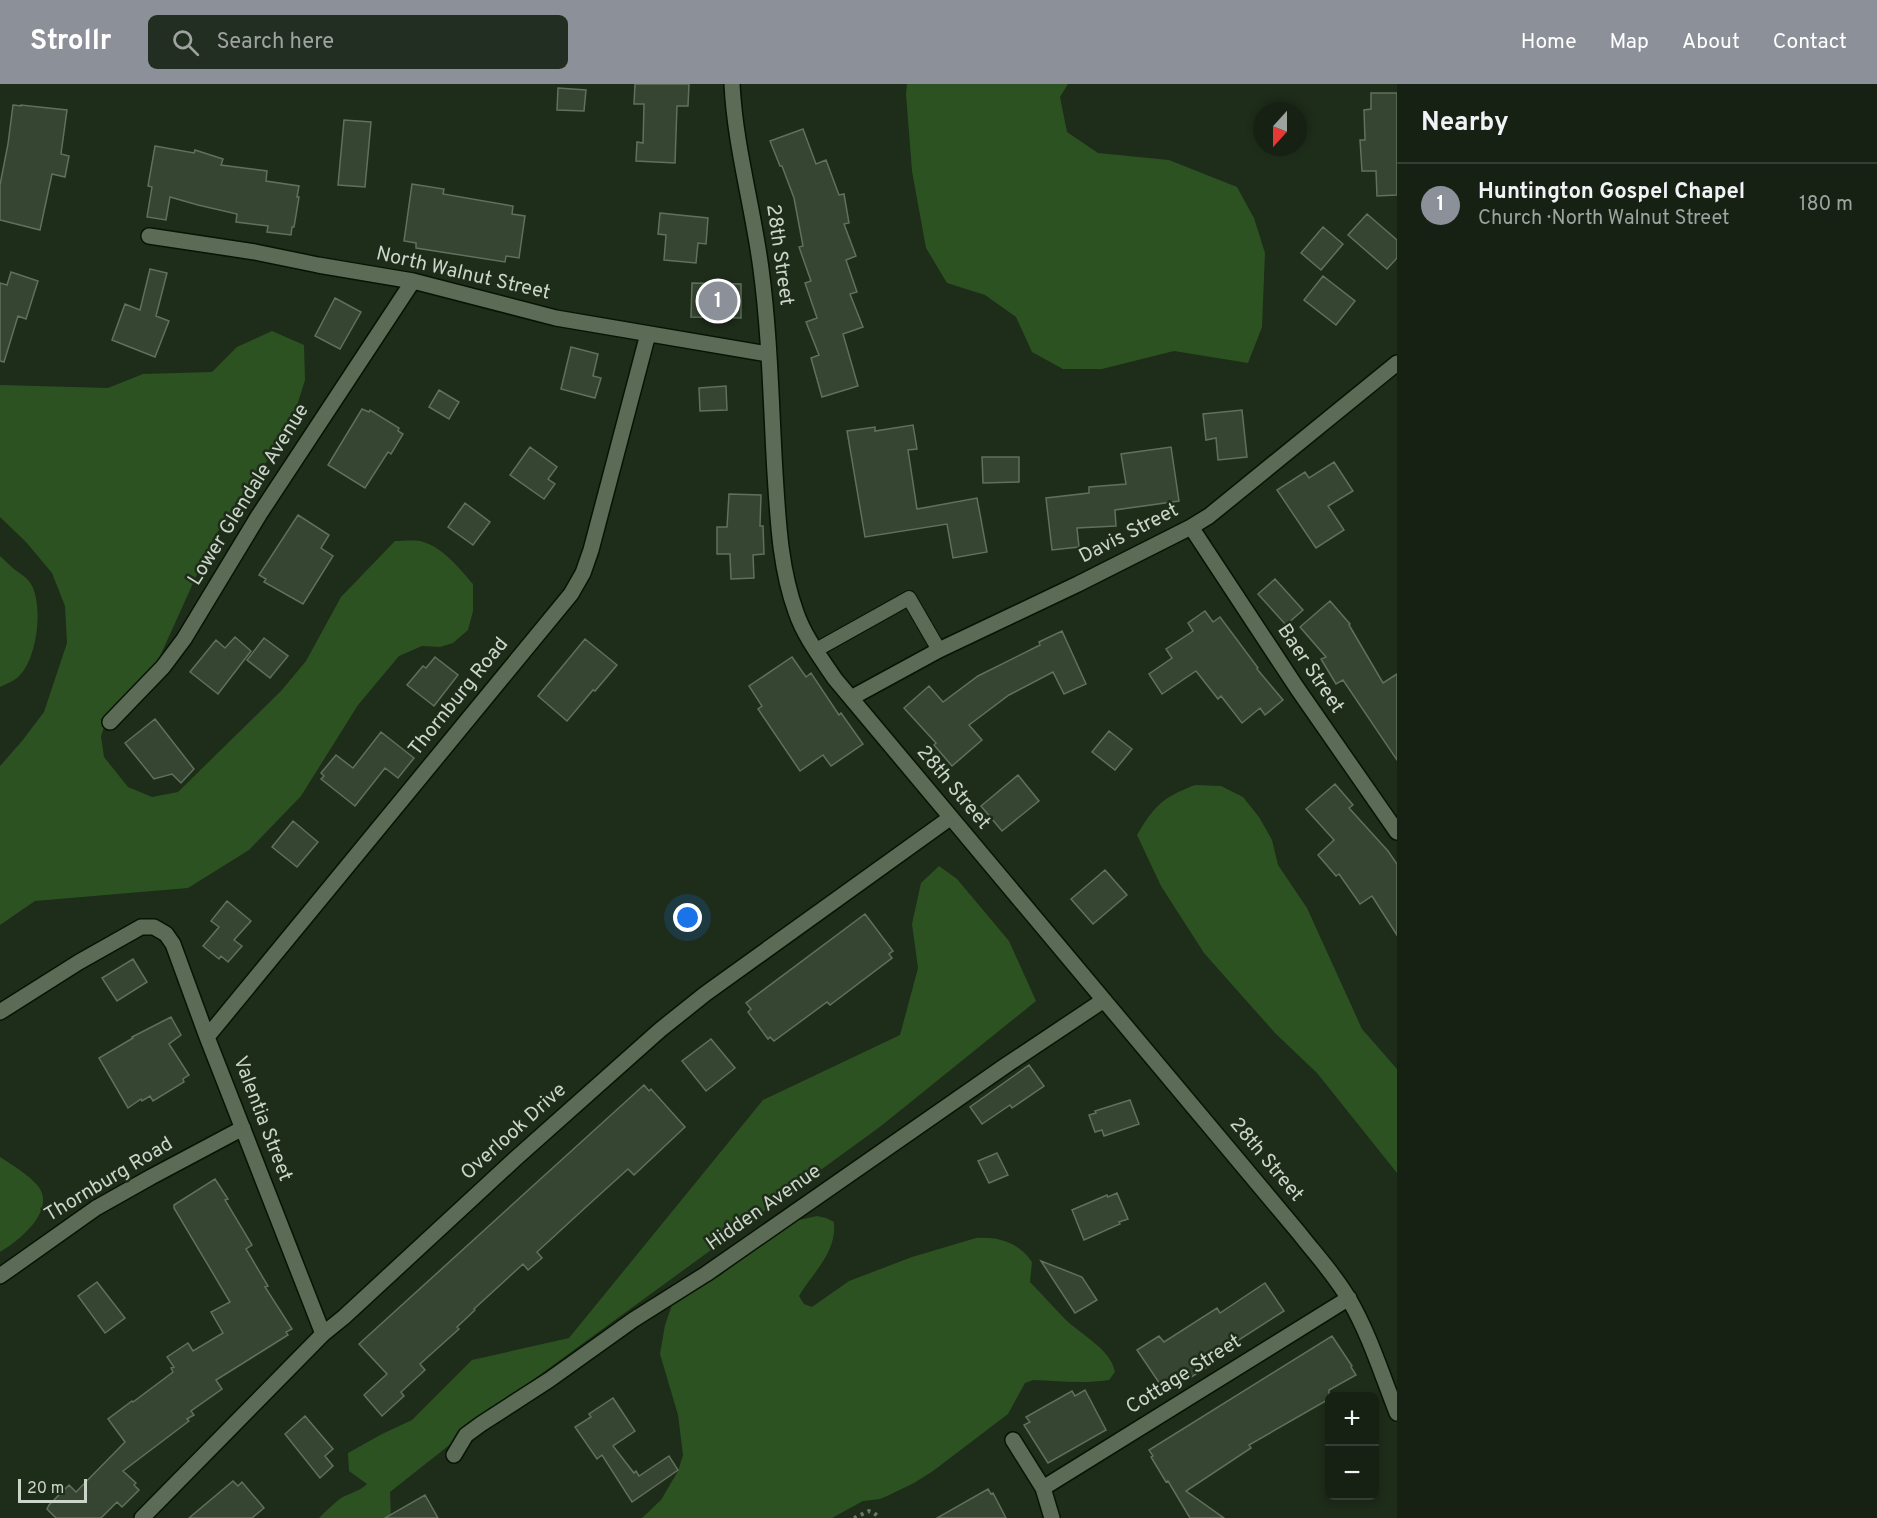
<!DOCTYPE html>
<meta charset="utf-8">
<style>
:root{--surface:#162114;--page:#232e22;--text:#f1f3f6;--muted:#9ea3a0;--line:#353e34;--accent:#8c9099}
body{margin:0;font-family:Overpass,sans-serif;background:var(--page);color:var(--text)}
.controls{position:absolute;right:18px;bottom:18px;display:grid;overflow:hidden;border-radius:9px;box-shadow:0 3px 9px #0003}
.controls button{width:54px;height:54px;display:grid;place-items:center;padding:0;border:0;border-bottom:2px solid var(--line);background:var(--surface);color:var(--text);font:30px sans-serif}
.compass{position:absolute;left:1253px;top:18px;width:54px;height:54px;border-radius:50%;background:var(--surface);box-shadow:0 3px 9px #0003;rotate:201deg}
.scale{position:absolute;left:18px;bottom:15px;width:69px;box-sizing:border-box;padding-left:6px;border:3px solid #cbd5c9;border-top:0;font-size:16px;line-height:21px;white-space:nowrap;color:#cbd5c9;-webkit-text-stroke:4px #1e2c1a;paint-order:stroke}
.you{position:absolute;left:688px;top:834px;width:21px;height:21px;margin:-15px;border:4px solid #fff;border-radius:50%;background:#1a73e8;box-shadow:0 0 0 9px #1a73e833}
.badge{display:grid;place-items:center;width:39px;height:39px;border-radius:50%;background:var(--accent);color:#fff;font-size:20px;font-weight:700}
.pin{position:absolute;translate:-50% -50%;border:3px solid #fff;box-shadow:0 2px 6px #0006}
.list{margin:0;padding:0;list-style:none}
h2{display:flex;justify-content:space-between;align-items:center;height:78px;margin:0;padding:0 24px;font-size:26px}
h2 small{font-size:20px;font-weight:400;color:var(--muted)}
.list li{display:grid;grid-template-columns:39px 1fr auto;gap:18px;align-items:center;box-sizing:border-box;height:84px;padding:0 24px;border-top:2px solid var(--line)}
.list b{display:block;font-size:22px;white-space:nowrap}
.list p{margin:0;font-size:20px;white-space:nowrap;color:var(--muted)}
.list em{font-size:20px;font-style:normal;color:var(--muted)}
.icon{flex:none;width:33px;height:33px;fill:none;stroke:currentColor;stroke-width:2;stroke-linecap:round;stroke-linejoin:round}
.map{position:relative;flex:none;width:1397px;height:1434px;overflow:hidden}
header{display:flex;align-items:center;gap:36px;box-sizing:border-box;height:84px;padding:0 30px;background:var(--accent);color:#fff}
header strong{font-size:28px}
nav{display:flex;gap:33px;margin-inline-start:auto;font-size:21px}
.search{width:420px;height:54px;background:var(--page);display:flex;align-items:center;gap:15px;box-sizing:border-box;padding:0 21px;border-radius:9px;color:var(--muted);font-size:22px}
main{display:flex}
aside{flex:1;background:var(--surface)}
.map>svg:first-child{display:block}
.green{fill:#2c5221}
.building{fill:#364532;stroke:#5f705b;stroke-width:1.5}
.lines{fill:none;stroke-linecap:round;stroke-linejoin:round}
.lane-casing{stroke:#071404;stroke-width:16}
.street-casing{stroke:#071404;stroke-width:18}
.path{stroke:#6b7768;stroke-width:4;stroke-dasharray:3 4.5;stroke-linecap:butt}
.lane{stroke:#5b6b56;stroke-width:14}
.street{stroke:#5b6b56;stroke-width:15}
.labels{text-anchor:middle;dominant-baseline:central;stroke-width:5;stroke-linejoin:round;paint-order:stroke}
.street-label{font-size:20px;fill:#cbd5c9;stroke:#1e2c1a}
</style>
<header>
<strong>Strollr</strong>
<div class="search"><svg class="icon" aria-label="search" viewBox="0 0 24 24"><circle cx="10" cy="10" r="6"/><path d="M15 15l6 6"/></svg>Search here</div>
<nav><a>Home</a><a>Map</a><a>About</a><a>Contact</a></nav>
</header>
<main>
<div class="map">
<svg width="1397" height="1434" viewBox="0 0 1397 1434">
<rect width="100%" height="100%" fill="#1e2c1a"/>
<path class="green" d="M907 0H1068L1060 13 1067 48 1098 69 1169 76 1237 103 1254 134 1265 169 1262 243 1248 279 1174 267 1102 285H1063L1032 268 1016 233 985 211 947 199 926 164 912 87 906 10Z
M272 247 304 261 305 296 294 331 276 364 214 453 156 581 131 605 108 632 101 652 104 673 128 703 152 713 178 708 281 607 306 577 341 513 395 457C402 457 412 456 420 457 442 462 459 484 473 500V527L468 546 453 559 440 563 422 562 399 572 358 621 301 712 249 766 188 804 35 817 0 841V682L22 657 44 628 67 559 65 522 52 489 26 458 0 433V301L108 304 143 290 212 288 237 263Z
M0 472C5 476 9 481 14 485 20 490 27 493 31 500 44 522 37 578 17 594 12 598 5 600 0 603Z
M1195 701 1221 702 1243 713 1259 733 1272 756 1278 781 1307 824 1362 945 1397 985V1089L1317 989 1275 949 1204 869 1161 802 1137 751C1155 721 1162 714 1195 701Z
M939 782 957 795 1009 857 1036 917 881 1042 515 1309 390 1408 391 1434H319C326 1427 333 1420 341 1414 350 1409 360 1407 367 1400L349 1387 348 1369 382 1350 412 1336 472 1276 569 1254 763 1016 900 951 918 884 912 840 921 799Z
M0 1073C12 1081 28 1090 38 1102 57 1126 19 1157 0 1168Z
M817 1132 826 1134 834 1138C837 1169 813 1188 799 1212L804 1220 812 1223 849 1197 912 1173 976 1154C999 1152 1019 1159 1032 1178L1030 1198C1042 1210 1053 1223 1065 1235 1081 1251 1111 1265 1115 1288L1109 1296C1084 1300 1058 1297 1033 1296L1025 1299 1008 1330 933 1387 914 1399 887 1412 880 1415 863 1417 832 1434H642L661 1416 678 1387 683 1371 678 1331 660 1270 665 1241 674 1215 721 1191 735 1178 774 1150 799 1136Z"/>
<path class="building" d="M635 0H689L688 22H677L675 79 636 77 637 58 643 59 644 20H634Z
M558 4 586 6 584 27 557 26Z
M1371 9H1397V111L1377 112 1376 87H1362L1360 56H1365L1364 26 1371 25Z
M13 21 21 22V21L67 26 61 70 69 72 65 93 52 90 40 146 0 136V101L8 60Z
M344 36 371 38 365 103 338 101Z
M803 45 816 80 826 76 839 111 844 110 849 139 844 140 856 172 846 176 857 208 850 210 863 243 843 250 858 302 822 313 811 274 819 271 806 238 817 234 805 199 811 197 799 163 803 162 794 114 782 82H780L770 57Z
M155 62 194 69 195 66 223 75 221 81 267 87 266 97 299 102 297 113H299L294 143H292L291 151 267 148 268 142 236 138 237 130 198 121 170 113 166 136 147 133 152 103 148 102Z
M412 100 444 105 443 110 513 122 512 130 525 132 519 174 506 172 505 178 416 164V159L404 157Z
M660 129 708 134 706 160 698 159 696 179 664 176 666 151 658 150Z
M1367 130 1397 156V174L1387 185 1348 151Z
M1323 143 1343 160 1321 186 1301 169Z
M150 185 167 189 156 232 169 237 155 273 112 256 125 220 140 226Z
M11 188 38 197 26 235 18 232 4 278 0 277V199L7 201Z
M1323 192 1355 217 1336 241 1304 216Z
M692 199 741 200V234L691 233Z
M335 214 361 228 340 265 315 252Z
M571 263 598 270 593 292 601 294 595 314 561 305Z
M726 302 727 326 700 327 699 304Z
M439 306 459 318 449 335 429 323Z
M362 325 369 328 370 326 399 344 398 347 403 350 391 370 388 368 365 404 328 381Z
M1242 326 1247 373 1218 376 1216 354 1206 356 1203 330Z
M913 341 917 365 908 366 917 425 977 414 987 468 953 474 947 440 865 453 847 347 875 343V347Z
M530 363 557 383 548 395 555 400 544 415 510 391Z
M1171 363 1179 417 1115 426 1116 442 1077 444 1079 463 1052 466 1046 414 1089 409V403L1126 400 1121 370Z
M982 373H1019V398L983 399Z
M1334 378 1353 407 1328 422 1344 446 1316 464 1277 406 1305 388 1309 394Z
M729 410 761 411 760 442H763L764 470 753 471 754 494 731 495 730 470H717V443H727Z
M465 419 490 438 473 461 448 443Z
M298 431 329 451 321 464 333 472 303 520 264 498 266 495 259 491Z
M1275 495 1303 526 1286 541 1258 510Z
M1330 517 1350 540 1349 541 1383 599 1397 590V676L1343 596 1336 600 1321 575 1326 573 1300 543Z
M1205 527 1213 538 1220 533 1258 584 1257 585 1283 616 1265 631 1260 624 1242 639 1221 612 1218 615 1196 587 1162 610 1149 590 1172 574 1166 565 1193 547 1188 539Z
M1062 547 1086 600 1064 610 1053 588 1009 611 969 641 982 656 952 682 934 661 936 659 904 624 929 602 943 618 978 592 1040 561 1039 558Z
M235 553 251 567 218 610 190 588 216 556 225 564Z
M264 554 288 572 270 594 247 576Z
M585 555 617 581 595 607 593 606 567 637 538 612Z
M435 573 458 591 434 622 407 601 423 582 426 584Z
M792 573 806 593 811 589 839 631 841 629 863 660 831 682 823 671 800 687 758 625 762 622 749 602Z
M155 635 194 685 181 699 172 690 154 695 125 659Z
M1109 647 1132 665 1115 686 1092 668Z
M381 648 414 674 398 694 385 684 355 722 321 695 324 692 321 689 336 671 353 684Z
M1018 691 1039 717 1002 747 981 722Z
M1335 700 1353 721 1349 724 1388 767 1397 780V851L1372 812 1360 820 1339 790 1336 792 1318 771 1334 756 1306 725Z
M293 737 318 758 297 783 272 763Z
M1105 786 1127 811 1093 840 1071 815Z
M227 817 251 837 234 856 242 862 228 878 221 872 219 875 203 862 219 843 211 837Z
M865 830 893 867 889 870 892 874 830 921 827 918 774 957 770 953 768 955 748 928 751 925 746 919Z
M133 875 147 898 117 917 102 894Z
M171 933 181 951 169 960 189 991 183 995 184 998 153 1017 150 1012 142 1017 141 1015 128 1024 99 974 133 954 132 953Z
M711 955 735 984 706 1007 682 977Z
M1029 981 1044 1002 1012 1024 1010 1021 982 1040 970 1023Z
M644 1001 649 1007 651 1005 685 1043 634 1091 628 1085 586 1123 537 1168 542 1174 528 1186 523 1180 474 1225 475 1226 457 1243 459 1245 420 1280 425 1286 401 1308 404 1312 382 1332 364 1311 387 1290 359 1260Z
M1130 1016 1139 1040 1104 1052 1102 1046 1095 1048 1089 1031 1096 1029 1095 1027Z
M997 1069 1008 1091 989 1099 978 1077Z
M215 1095 228 1115 225 1116 252 1161 246 1165 268 1202 265 1203 292 1245 286 1248 288 1251 216 1296 222 1305 191 1327 194 1331 187 1335 189 1337 123 1387 136 1399 134 1401 139 1406 122 1423 117 1418 101 1434H56L47 1425 49 1421 69 1401 76 1408 125 1358 108 1335 132 1317 133 1318 173 1288 171 1284 174 1283 167 1273 188 1259 193 1267 223 1249 211 1228 230 1218 174 1124V1121Z
M1117 1109 1128 1135 1119 1138 1120 1140 1084 1156 1072 1126 1107 1111 1108 1113Z
M1041 1177 1082 1193 1097 1216 1075 1229Z
M97 1198 125 1234 105 1249 78 1212Z
M1265 1199 1284 1227 1209 1275 1212 1280 1166 1309 1137 1266 1159 1252 1164 1258 1217 1224 1220 1229Z
M1332 1252 1352 1282 1351 1283 1356 1291 1329 1306V1315L1249 1361 1251 1364 1186 1407 1224 1434H1190L1168 1397 1166 1398 1151 1373 1153 1372 1149 1366Z
M1085 1306 1106 1346 1048 1379 1024 1341 1030 1338 1026 1333 1072 1307 1075 1312Z
M613 1314 635 1347 613 1362 634 1389 636 1387 639 1392 669 1372 678 1386 632 1418 602 1371 597 1375 575 1343 591 1333 589 1330Z
M305 1332 333 1365 325 1372 333 1382 320 1394 285 1350Z
M233 1397 238 1402 242 1398 264 1424 252 1434H189Z
M988 1405 991 1410 993 1409 1006 1434H937Z
M425 1411 438 1434H385Z"/>
<g class="lines">
<g class="lane-casing">
<path id="lane" d="M816 566 909 514 939 566"/>
</g>
<g class="street-casing">
<path id="street" d="M732 0C735 62 753 123 761 185 770 252 771 321 775 389 778 436 780 484 796 528 804 552 821 574 835 595L1299 1149C1316 1171 1336 1192 1350 1217 1370 1252 1382 1291 1397 1329
M149 152 255 168 318 181 413 197 556 234 768 270
M1191 443 1297 604 1397 748
M851 614 939 566 1078 500 1191 443 1209 432 1397 279
M110 638 163 583 184 555 259 431 413 197
M0 928 79 878 141 843H154L166 850 173 860 207 953 323 1250
M207 953 571 510 583 489 591 466 648 250
M0 1192 96 1124 151 1093 243 1044
M1013 1356 1043 1404 1052 1434
M454 1371 466 1351 481 1340 549 1296 633 1236 706 1190 1005 982 1104 916
M1043 1404 1349 1214
M142 1434 323 1250 344 1233 515 1075 660 946 705 910 950 734"/>
</g>
<path class="path" d="M854 1434 869 1427 874 1429 880 1434"/>
<use href="#lane" class="lane"/>
<use href="#street" class="street"/>
</g>
<g class="labels">
<g class="street-label">
<text transform="translate(779 171) rotate(82)">28th Street</text>
<text transform="translate(463 190) rotate(13)">North Walnut Street</text>
<text transform="translate(249 411) rotate(-58)">Lower Glendale Avenue</text>
<text transform="translate(1129 450) rotate(-27)">Davis Street</text>
<text transform="translate(1310 585) rotate(56)">Baer Street</text>
<text transform="translate(459 613) rotate(-51)">Thornburg Road</text>
<text transform="translate(953 704) rotate(50)">28th Street</text>
<text transform="translate(262 1035) rotate(69)">Valentia Street</text>
<text transform="translate(514 1048) rotate(-42)">Overlook Drive</text>
<text transform="translate(1266 1076) rotate(50)">28th Street</text>
<text transform="translate(109 1096) rotate(-31)">Thornburg Road</text>
<text transform="translate(764 1124) rotate(-35)">Hidden Avenue</text>
<text transform="translate(1184 1291) rotate(-32)">Cottage Street</text>
</g>
</g>
</svg>
<div class="controls">
<button>+</button>
<button>−</button>
</div>
<svg class="compass" viewBox="-18 -18 36 36"><path d="M0-13l5 13h-10z" fill="#e53935"/><path d="M0 13l5-13h-10z" fill="#9ea3a0"/></svg>
<div class="scale">20 m</div>
<div class="you"></div>
<div class="pin badge" style="left:718px;top:217px">1</div>
</div>
<aside>
<h2>Nearby<small></small></h2>
<ul class="list">
<li><span class="badge">1</span><div><b>Huntington Gospel Chapel</b><p>Church · North Walnut Street</p></div><em>180 m</em></li>
</ul>
</aside>
</main>
